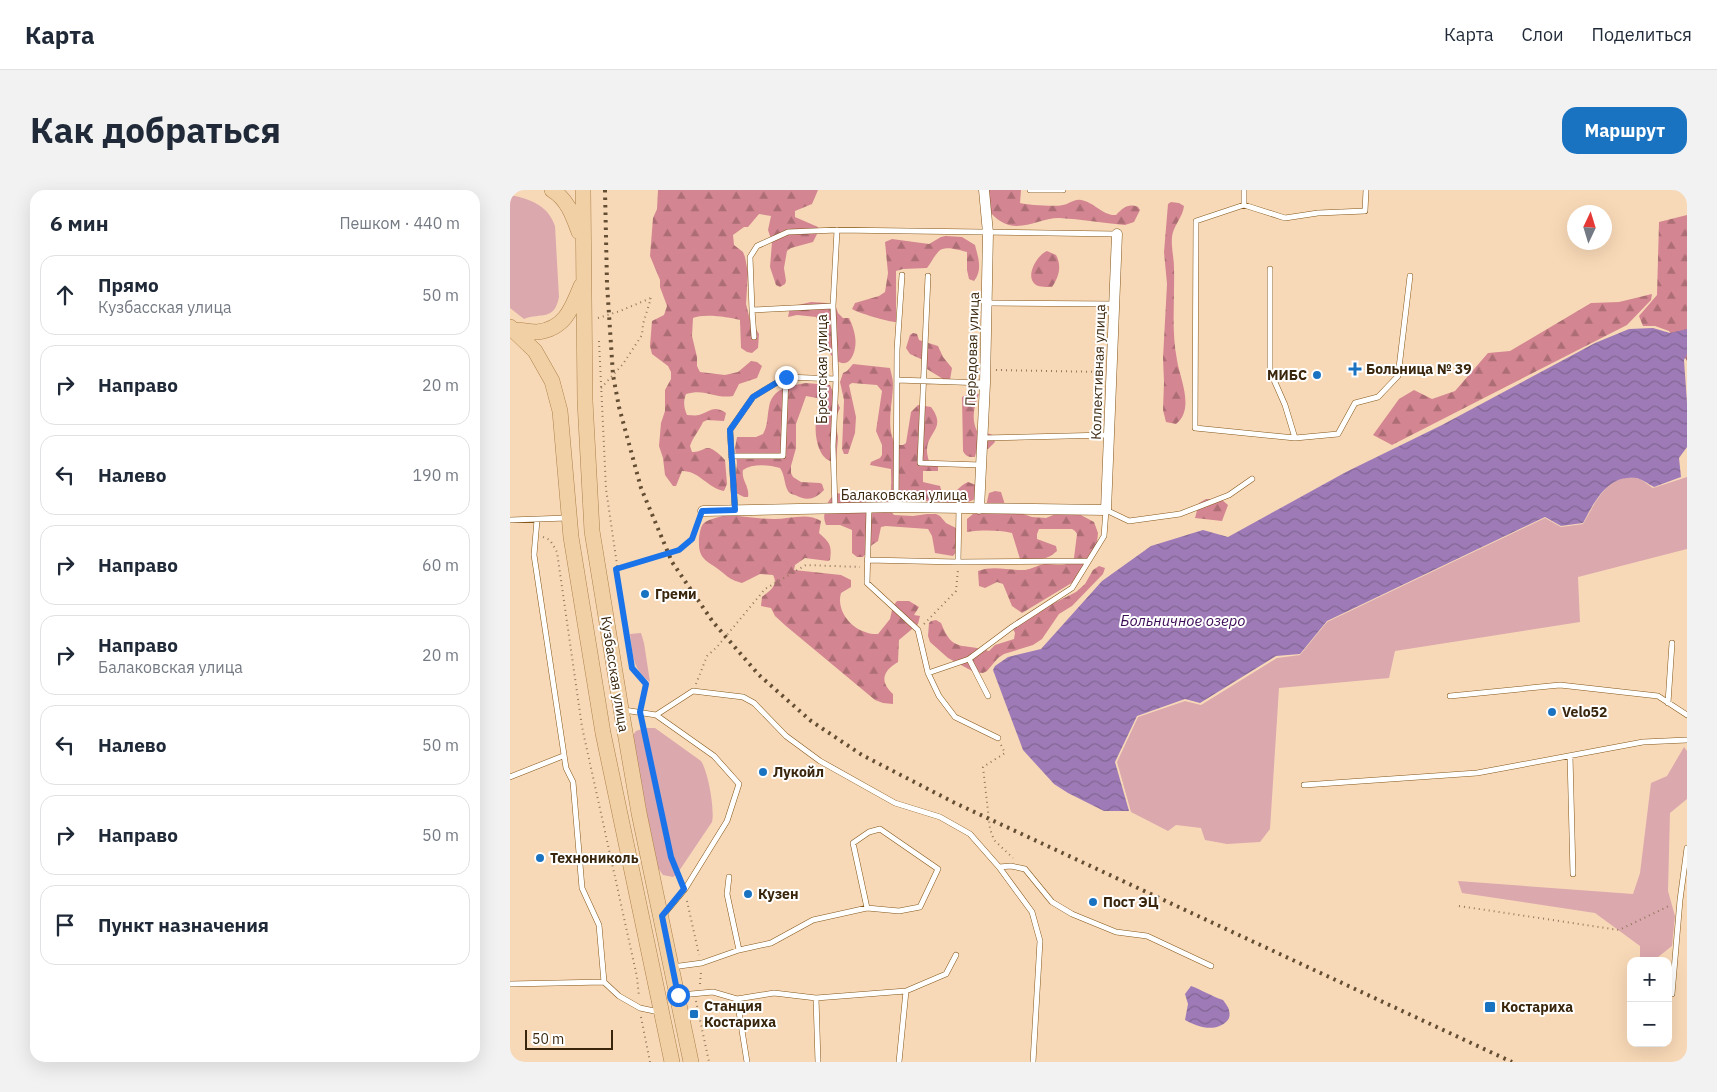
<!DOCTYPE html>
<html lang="ru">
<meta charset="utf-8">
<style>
:root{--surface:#fff;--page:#f2f2f3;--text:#1f2937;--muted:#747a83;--line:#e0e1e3;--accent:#1a73c0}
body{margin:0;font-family:"IBM Plex Sans",sans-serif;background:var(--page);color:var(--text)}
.controls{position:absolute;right:15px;bottom:15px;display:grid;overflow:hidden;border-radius:10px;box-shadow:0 5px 20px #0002}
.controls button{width:45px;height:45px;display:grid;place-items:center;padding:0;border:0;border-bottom:1px solid var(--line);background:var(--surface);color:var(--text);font:25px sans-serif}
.compass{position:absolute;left:1057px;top:15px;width:45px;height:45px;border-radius:50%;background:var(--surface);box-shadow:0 5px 20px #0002;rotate:4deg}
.scale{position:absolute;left:15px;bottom:12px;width:88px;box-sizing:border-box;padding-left:5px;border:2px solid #39260d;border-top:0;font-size:14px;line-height:18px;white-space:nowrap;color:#39260d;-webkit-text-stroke:4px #fff;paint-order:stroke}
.stop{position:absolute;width:15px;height:15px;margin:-11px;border:4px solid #1a73e8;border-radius:50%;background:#fff}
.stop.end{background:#1a73e8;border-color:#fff;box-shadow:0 1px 5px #0008}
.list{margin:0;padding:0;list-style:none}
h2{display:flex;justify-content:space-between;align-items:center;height:65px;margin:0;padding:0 20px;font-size:21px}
h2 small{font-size:16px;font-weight:400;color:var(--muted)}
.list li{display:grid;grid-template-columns:32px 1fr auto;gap:15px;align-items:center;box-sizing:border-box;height:80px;margin:0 10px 10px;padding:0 10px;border:1px solid var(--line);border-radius:15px}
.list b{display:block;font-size:19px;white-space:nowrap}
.list p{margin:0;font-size:16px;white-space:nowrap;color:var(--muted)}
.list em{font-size:16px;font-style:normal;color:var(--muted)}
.icon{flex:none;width:28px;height:28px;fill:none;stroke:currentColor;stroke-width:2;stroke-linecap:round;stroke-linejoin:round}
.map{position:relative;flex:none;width:1177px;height:872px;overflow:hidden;border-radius:15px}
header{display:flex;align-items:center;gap:30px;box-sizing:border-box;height:70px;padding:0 25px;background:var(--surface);border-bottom:1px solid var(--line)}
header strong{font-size:24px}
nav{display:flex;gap:28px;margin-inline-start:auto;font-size:18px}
.intro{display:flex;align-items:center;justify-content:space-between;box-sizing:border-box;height:120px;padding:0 30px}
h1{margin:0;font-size:35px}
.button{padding:12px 22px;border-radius:15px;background:var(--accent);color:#fff;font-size:18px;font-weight:700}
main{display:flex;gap:30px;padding:0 30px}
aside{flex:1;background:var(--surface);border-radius:15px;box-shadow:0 5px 20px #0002}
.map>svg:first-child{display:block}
.grass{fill:#dba8ae}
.forest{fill:url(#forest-firs)}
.water{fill:url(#water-waves)}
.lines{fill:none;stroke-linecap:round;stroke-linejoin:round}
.lane-casing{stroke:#835618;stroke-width:6}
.street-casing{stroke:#835618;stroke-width:11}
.primary-casing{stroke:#ac8049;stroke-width:16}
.path{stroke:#92795c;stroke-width:2;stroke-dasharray:1 4;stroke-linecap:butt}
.lane{stroke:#fff;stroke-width:5}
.street{stroke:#fff;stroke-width:10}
.primary{stroke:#f2d0a6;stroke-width:15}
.rail{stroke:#644e33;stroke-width:4;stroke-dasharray:2.5 5;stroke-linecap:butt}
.route{stroke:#1a73e8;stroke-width:6}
.poi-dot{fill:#1a73c0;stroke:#fff;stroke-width:2}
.labels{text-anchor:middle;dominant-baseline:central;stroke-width:4;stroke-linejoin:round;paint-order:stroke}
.street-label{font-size:14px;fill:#39260d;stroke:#fff}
.poi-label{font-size:14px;font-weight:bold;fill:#39260d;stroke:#fff;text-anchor:start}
.water-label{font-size:15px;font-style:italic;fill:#3d0c57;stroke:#fff}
</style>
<header>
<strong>Карта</strong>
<nav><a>Карта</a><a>Слои</a><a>Поделиться</a></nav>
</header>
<div class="intro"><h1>Как добраться</h1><a class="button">Маршрут</a></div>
<main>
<aside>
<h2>6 мин<small>Пешком · 440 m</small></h2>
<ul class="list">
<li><svg class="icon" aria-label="ahead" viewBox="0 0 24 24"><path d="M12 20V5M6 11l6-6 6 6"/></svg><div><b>Прямо</b><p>Кузбасская улица</p></div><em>50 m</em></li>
<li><svg class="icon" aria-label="right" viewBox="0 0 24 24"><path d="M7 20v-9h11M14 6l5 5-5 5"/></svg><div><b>Направо</b></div><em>20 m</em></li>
<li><svg class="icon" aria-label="left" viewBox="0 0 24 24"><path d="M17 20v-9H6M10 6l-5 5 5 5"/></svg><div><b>Налево</b></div><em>190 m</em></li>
<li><svg class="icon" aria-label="right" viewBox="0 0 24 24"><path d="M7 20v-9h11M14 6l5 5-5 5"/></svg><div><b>Направо</b></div><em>60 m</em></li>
<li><svg class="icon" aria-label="right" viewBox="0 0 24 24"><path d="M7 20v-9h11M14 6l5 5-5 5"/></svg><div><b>Направо</b><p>Балаковская улица</p></div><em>20 m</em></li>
<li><svg class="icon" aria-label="left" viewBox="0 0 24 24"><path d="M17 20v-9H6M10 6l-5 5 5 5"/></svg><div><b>Налево</b></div><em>50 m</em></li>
<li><svg class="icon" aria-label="right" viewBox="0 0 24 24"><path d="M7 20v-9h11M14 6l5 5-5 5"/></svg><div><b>Направо</b></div><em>50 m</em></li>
<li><svg class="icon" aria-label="arrive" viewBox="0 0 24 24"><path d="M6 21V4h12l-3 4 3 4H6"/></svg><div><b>Пункт назначения</b></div></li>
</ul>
</aside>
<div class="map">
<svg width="1177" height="872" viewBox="0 0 1177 872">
<defs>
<pattern id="forest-firs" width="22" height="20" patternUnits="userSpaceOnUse" patternTransform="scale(1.25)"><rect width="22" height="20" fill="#d38591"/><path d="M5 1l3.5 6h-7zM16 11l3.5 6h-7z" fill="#ac6d75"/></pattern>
<pattern id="water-waves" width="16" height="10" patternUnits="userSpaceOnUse" patternTransform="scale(1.25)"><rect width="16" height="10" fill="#9e7bb7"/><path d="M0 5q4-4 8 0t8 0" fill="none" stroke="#826593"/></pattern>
</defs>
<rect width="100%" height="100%" fill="#f8d9b7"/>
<path class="grass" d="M0 5C20 9 38 15 45 36L49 107C44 132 31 122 14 129L0 118Z
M1177 287V359L1068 387 1070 432 885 461 879 488 769 498 760 639 750 652 717 654 695 650 691 638 666 635 658 641 621 622 607 572 628 527 675 511 691 515 767 468 790 465 817 432 1035 328 1051 337 1073 334C1085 314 1097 283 1126 288 1132 289 1138 295 1143 298Z
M131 443 134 453 140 492C122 479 123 465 120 444Z
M135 538H145L191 571C198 581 205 620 202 632L167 684 163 687 153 685 148 678 123 556V545L126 541Z
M1174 557 1177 561V609L1160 623 1158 701 1165 726 1162 756 1143 771H1130V756L1085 723 952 703 948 691 1123 704 1130 683 1141 593 1157 586Z"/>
<path class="forest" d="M148 0H308L302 14 285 21V27L308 37 309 40 303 52 281 58 277 61 274 78 276 91 275 94 270 97 266 95 260 77 262 52 258 40 261 26 249 24 238 37H234L223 45 224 55 233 62 235 67 238 83 236 114 240 130 249 144 248 158 242 163 237 162 231 158 230 130C219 127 194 123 183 128L182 146 187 167V176L190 182 215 185 228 182 241 171 247 172 252 176 247 188 229 194 223 206C204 209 196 198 176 204 173 212 174 218 177 225 181 225 185 226 189 225 201 221 204 215 216 223L214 231 197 230 193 232C189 241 183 247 180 256L182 262C188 262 189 261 194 259 201 255 210 265 215 270L217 294 214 301C197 298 190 281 172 281L166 296H163L155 285 153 268 149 256 151 233 155 221V200L161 189V182L158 176 142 164 140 156 142 131 154 125 157 116 150 97V90L140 66 143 28 147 19Z
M471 0H511L510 13C517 15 547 17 553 15 560 14 563 9 571 10 584 12 593 26 606 25 613 18 618 13 628 17L630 20 624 32 615 35C593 33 571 29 549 28 532 28 516 39 499 35 487 32 481 22 472 15Z
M661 12 669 13 674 16C673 27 663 36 662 47 661 57 664 68 664 78 665 108 661 140 667 170 670 189 685 219 666 234L656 232 653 220 654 192 653 168 657 94 654 62 658 14Z
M1177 25V171L1159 141 1145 136H1133L1129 126 1147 105 1149 32Z
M436 46 452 47 465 55C468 67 473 80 464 91L459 89 457 80V62C450 60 434 55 429 61 424 66 421 73 417 78L393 79 386 81V132C379 132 348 123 342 119L345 113 369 106 375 102 378 83 375 52 382 49 419 54 431 47Z
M537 61 546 65C552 76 549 87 542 97 537 97 530 97 526 95 514 87 527 65 537 61Z
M1142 104 1141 110 1117 135 882 255 863 245 889 209 904 200 922 209 945 201 978 163 1000 161 1081 113 1109 112Z
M301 112 317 113 326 117 328 123 333 128H339C342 134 344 140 345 146 348 162 338 185 322 166 318 162 319 156 318 151 316 147 313 145 311 141 309 136 309 132 306 127L287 125 278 127 280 117Z
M403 143 407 144 409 150 428 156 433 167 442 178 440 190 433 189 417 179 413 170 400 164 396 158 400 145Z
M343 174 380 178C381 183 383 189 383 194 383 213 375 238 386 255H393L396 253 401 222 408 215 421 217C440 242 409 242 419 271L428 276V281H413V292L430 296 433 306 435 307C446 305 448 296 458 292L466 295V308C449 321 411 307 391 310 387 311 383 313 380 314V320L384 325 403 326 417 324H426L430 326 436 333 446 338 447 361 443 366 425 363 422 346 418 339 376 336 371 337 368 351 362 355 353 367H347L342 363V340L330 335H316C311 324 317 310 326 303 336 304 374 315 380 304 382 298 381 286 381 279L360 275 361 272 370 268 372 265V255L366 241 372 201 367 195 342 193 339 195 346 227 345 243 338 264H334L332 259 334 210 330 192 333 183 337 181Z
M296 193 320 195 330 218 325 229 328 248 326 272C307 273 303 240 307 227 309 220 313 215 312 209L296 206 286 234V258L281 276V283L283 287 291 292 310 293 312 294 314 300C305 310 296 311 285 305 282 304 280 304 278 301 274 294 275 285 270 278 259 275 243 273 233 280 231 290 240 297 238 307H234L224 302 227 273 225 258 227 247H246L253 244C258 235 257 227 259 217 262 198 280 196 296 193Z
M462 202 469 204C464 216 461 229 467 241L477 243 483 245 485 252 478 259 467 258 465 267C459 267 456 267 453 261L452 207Z
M485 301 491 302 496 318 522 327 536 328 548 323H567L584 332 588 343 587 353 570 388 512 423 502 416 493 394 487 392 475 398 469 396 468 381C484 375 499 381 515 380 522 379 528 375 534 374 545 373 557 379 564 368L567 344 565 341 562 339H529L527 344V349L546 356 547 361C540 367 537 368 529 370 520 373 517 376 510 369L502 343C487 340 473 340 457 342V329L463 324 471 323 476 316 479 303Z
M696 309H711L718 315 712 331 685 328 689 313Z
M216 325C232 326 248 329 264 329 279 329 298 322 311 331L309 343C320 353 322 355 320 370L318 371 295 368 285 375 284 380 331 385 341 390V397L331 403C325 424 347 445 368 444L380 429 383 416 387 411H399L409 417 404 425 410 426 408 434 389 450 388 472C373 481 369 491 383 504V514L373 513 365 510 276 436 265 426 261 418 251 416 252 407C259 401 269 396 263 385L250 384 232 393C218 389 219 387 208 379 194 369 188 368 189 348 190 343 190 337 194 333 199 329 210 327 216 325Z
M589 376 595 378 593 384 562 416 549 424 532 449 523 455 494 464 488 468 477 481 473 483 464 482 438 468 420 452 418 446 419 433 421 431 426 430 431 433C443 464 452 452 479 461L485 455 504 449 505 443 502 437 504 433 508 429 528 421 566 402 575 394 583 380Z"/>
<path class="water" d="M1143 138 1160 143 1177 139V164L1174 170 1177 213V257L1169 268 1171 287 1144 297C1138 294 1132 289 1126 288 1097 284 1084 313 1073 333L1051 336 1035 327 817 431 790 464 766 466 690 513 675 509 627 526 605 572 619 621H594L558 603 544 594 513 560 483 480 485 476 498 467 531 459 592 391 641 356 693 340 718 347 836 282 932 235 1085 153 1119 139Z
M681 796C692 800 701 806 713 810 715 813 718 816 719 820 720 824 720 828 717 831 705 843 688 837 675 830L678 814 675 804Z"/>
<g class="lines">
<g class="lane-casing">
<path id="lane" d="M520 0H553
M734 0V15L686 31 685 238 785 248 775 215 760 181V79
M734 15 775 28 808 23 855 21 856 0
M418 86 410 273 471 275
M477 113 604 114
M323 116 242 120 240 67 247 56 278 42 327 40 606 44
M242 120 244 147
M387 190 475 193
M473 248 598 245
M785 248 828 244 845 213 868 207 888 186 900 86
M221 266H273L276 187
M386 317 387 160 392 85
M359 318 357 393 408 440 418 483
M449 318 448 372 578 371
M325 319 323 256 326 189 323 116 327 40
M225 320 220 240 243 207 276 187 326 189
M0 330 57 328
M27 330 24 365 56 578 63 592 72 698 89 735 94 792 109 806 130 818 149 822
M357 370 448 372
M459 469 478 506
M940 506 1050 495 1148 506 1177 525
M1158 513 1162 453
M114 520 146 525 183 501 233 507 244 513 276 546 310 571 385 613 430 627 460 644 489 677 501 676 515 679 542 712 562 724 606 742 637 746 701 776
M146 525 204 566 229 594 217 631 175 699 154 724
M488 548 445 527 429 506 418 483 459 469 502 437 562 398 594 346 596 320 619 331 670 324 719 305 742 289
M1060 566 1063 684
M0 587 53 566
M794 595 967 583 1133 552 1177 550
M489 677 522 722 530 751 523 872
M219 687 217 704 229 760
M162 777 192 773 229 760 261 753 303 730 357 718 343 653 359 642 370 639 428 679 410 717 389 721 357 718
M0 794 94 792
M1162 804 1170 710 1177 658
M170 805 203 802 227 809 237 872
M306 808 308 872
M227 809 264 803 306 808 396 801 436 784 446 765
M389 872 396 801"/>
</g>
<g class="street-casing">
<path id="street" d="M469 319 475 193 478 43 474 0
M193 321 386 317 596 320 607 44"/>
</g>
<g class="primary-casing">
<path id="primary" d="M42 0C58 10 63 26 69 42
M73 0 75 211 82 341 111 519 129 623 181 872
M0 137 25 161 42 191 50 221 61 347 93 543 162 872
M3 140C11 140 20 142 27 142 55 139 62 118 71 96"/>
</g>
<path class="path" d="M88 128 110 121 141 108
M89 151 96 299 122 478 136 494 131 515
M486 180 592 182
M91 198 113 174 132 145 133 134 141 108
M33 347 40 350 47 362 72 537 127 787 129 807
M106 379 169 360 182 349 189 330
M414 434 446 401 448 379
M186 494 197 466 207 457 255 399 296 375 350 377
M132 532 161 667 171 690
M491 555 495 563 473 577 480 639 484 650 503 668
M177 711 189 765
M949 716 1109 740 1161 715
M190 794 191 782
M186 811 199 872
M131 827 140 872"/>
<use href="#lane" class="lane"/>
<use href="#street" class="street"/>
<use href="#primary" class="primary"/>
<path class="rail" d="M95 0 97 94 103 185 109 217 131 298 162 372 203 432 249 485 301 531 352 565 445 613 1002 872"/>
</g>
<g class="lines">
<path class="route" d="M168 805 152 726 174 699 161 667 130 522 136 494 122 478 106 379 169 360 182 349 192 321 225 320 220 240 243 207 276 187"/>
</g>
<g class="poi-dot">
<path d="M842.5 171.5h5v5h5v5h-5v5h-5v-5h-5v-5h5z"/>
<circle cx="807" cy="185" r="5"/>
<circle cx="135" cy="404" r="5"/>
<circle cx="1042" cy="522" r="5"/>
<circle cx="253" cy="582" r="5"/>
<circle cx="30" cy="668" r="5"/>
<circle cx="238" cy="704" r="5"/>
<circle cx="583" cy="712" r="5"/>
<rect x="974" y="811" width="12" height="12" rx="2.5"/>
<rect x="179" y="819" width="10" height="10" rx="2.5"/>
</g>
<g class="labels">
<g class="street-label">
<text transform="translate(462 159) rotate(-88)">Передовая улица</text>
<text transform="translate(312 179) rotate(-90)">Брестская улица</text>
<text transform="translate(588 182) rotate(-88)">Коллективная улица</text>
<text x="394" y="305">Балаковская улица</text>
<text transform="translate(105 484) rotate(81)">Кузбасская улица</text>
</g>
<g class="poi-label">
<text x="856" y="179">Больница № 39</text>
<text x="797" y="185" text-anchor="end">МИБС</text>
<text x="145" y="404">Греми</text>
<text x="1052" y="522">Velo52</text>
<text x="263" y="582">Лукойл</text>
<text x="40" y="668">Технониколь</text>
<text x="248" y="704">Кузен</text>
<text x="593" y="712">Пост ЭЦ</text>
<text x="194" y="816">Станция<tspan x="194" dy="16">Костариха</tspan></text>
<text x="991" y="817">Костариха</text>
</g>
<g class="water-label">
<text x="673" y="430">Больничное озеро</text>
</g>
</g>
</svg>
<div class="controls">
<button>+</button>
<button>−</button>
</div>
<svg class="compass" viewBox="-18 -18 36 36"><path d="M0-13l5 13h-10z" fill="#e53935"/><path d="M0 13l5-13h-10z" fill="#747a83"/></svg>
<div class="scale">50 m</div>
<div class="stop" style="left:168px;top:805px"></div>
<div class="stop end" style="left:276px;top:187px"></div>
</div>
</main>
